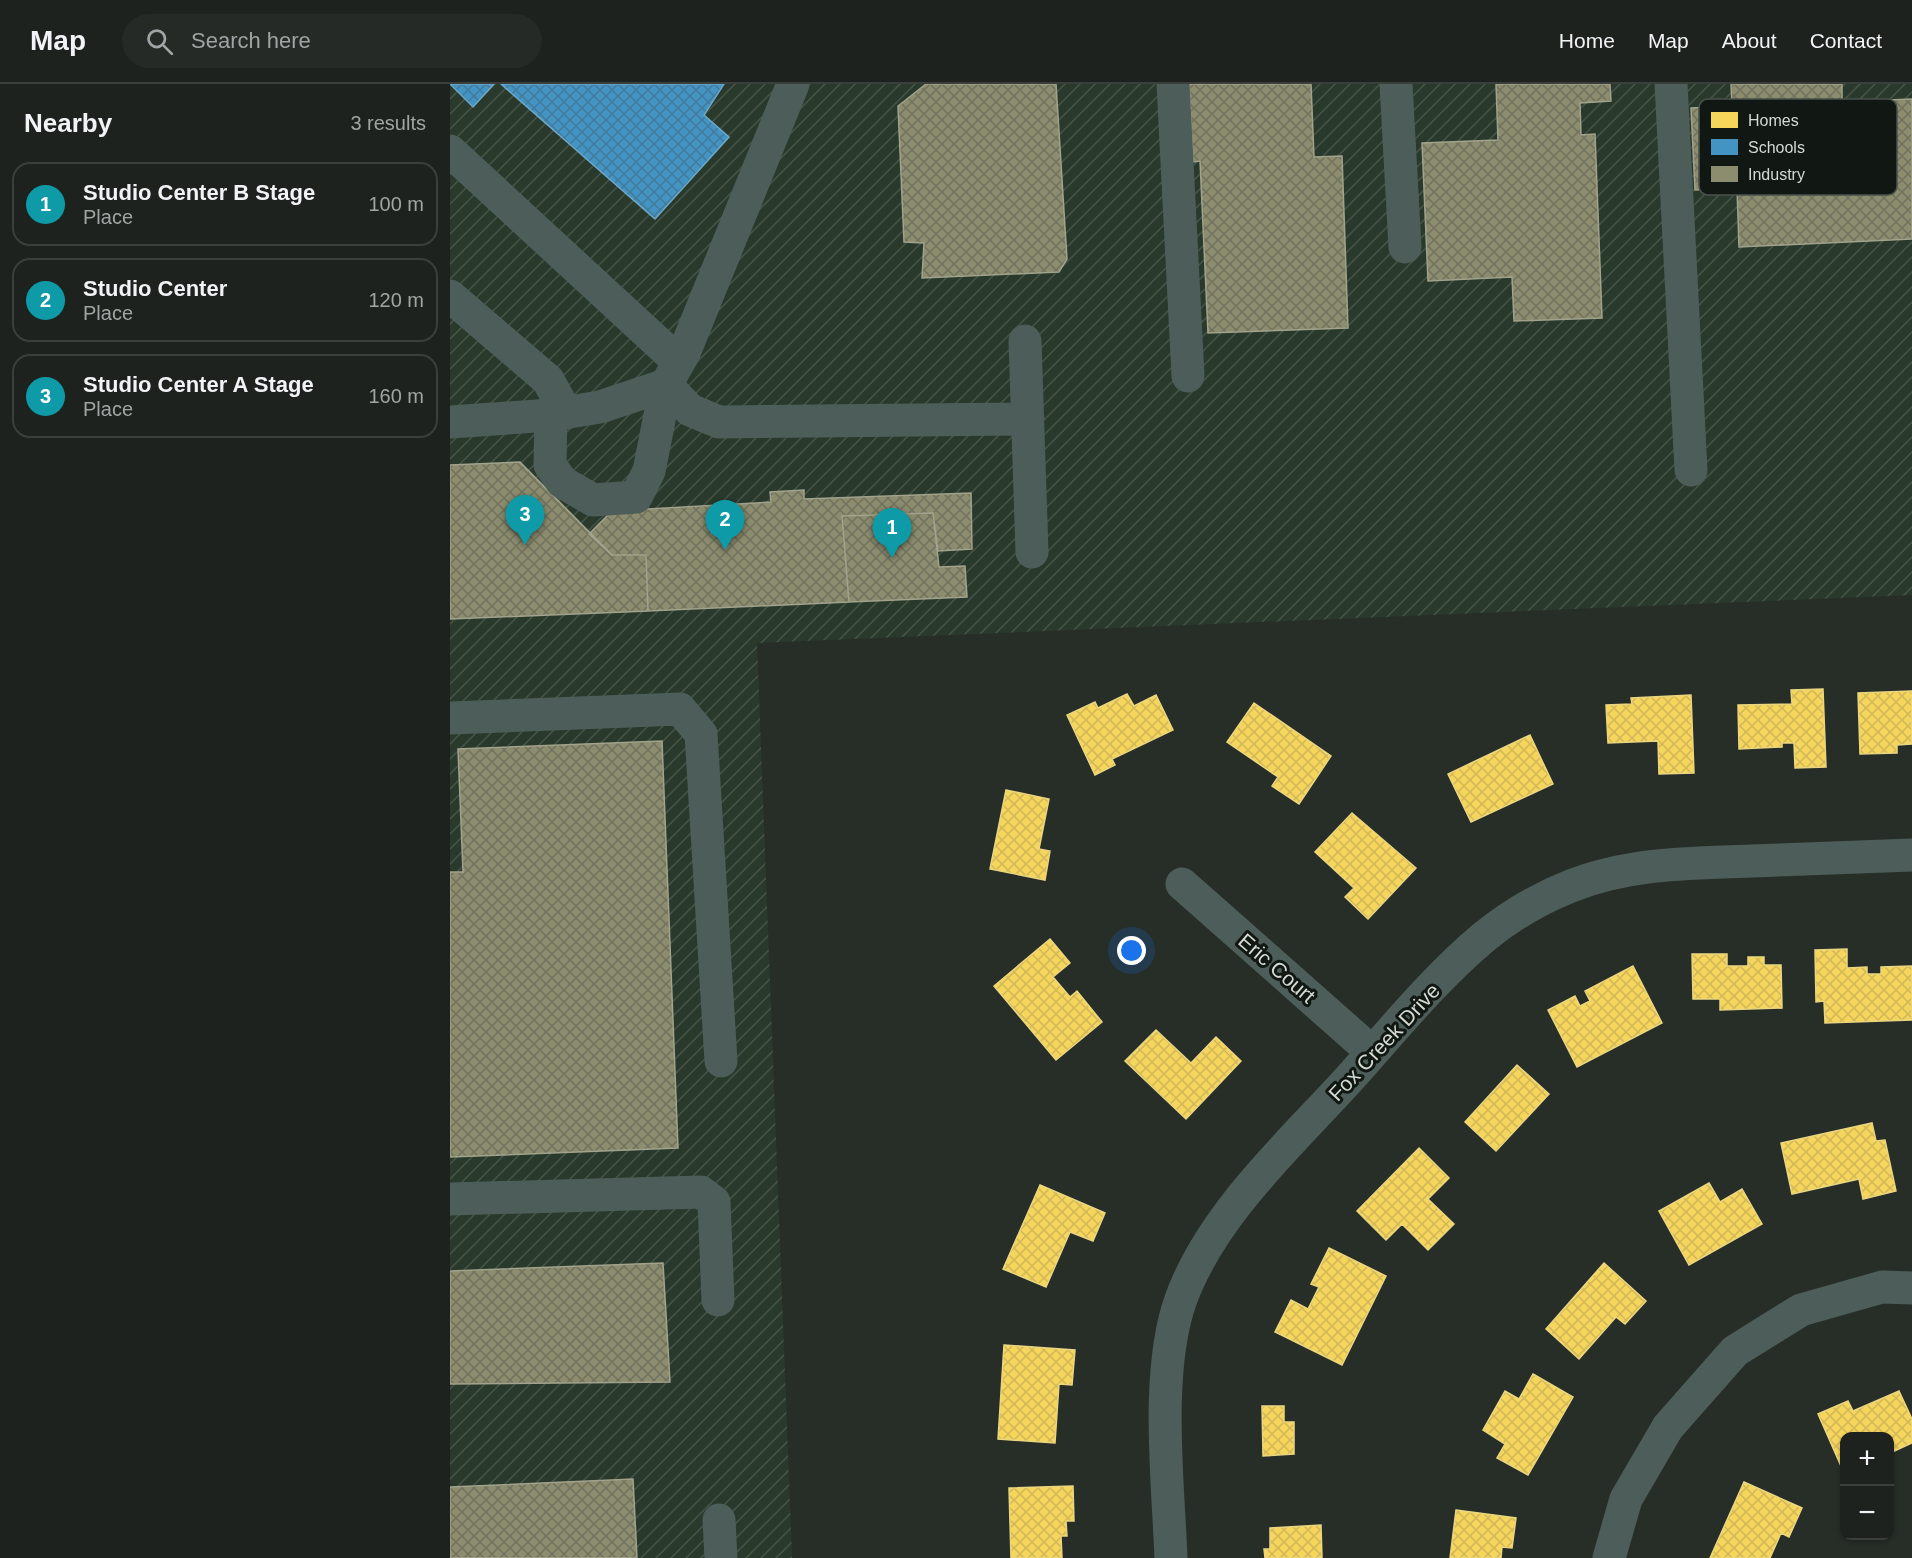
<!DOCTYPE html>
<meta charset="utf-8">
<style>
:root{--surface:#1d221e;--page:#252a27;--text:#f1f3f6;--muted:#a0a4a4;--line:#3b3f3c;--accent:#8bbbb9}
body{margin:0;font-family:Helvetica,sans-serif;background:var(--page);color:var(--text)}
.controls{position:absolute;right:18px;bottom:18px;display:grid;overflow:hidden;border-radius:12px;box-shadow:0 2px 4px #0004}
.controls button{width:54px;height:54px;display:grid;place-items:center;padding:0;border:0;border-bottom:2px solid var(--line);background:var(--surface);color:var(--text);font:30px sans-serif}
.you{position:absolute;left:682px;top:867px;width:21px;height:21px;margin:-15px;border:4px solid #fff;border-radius:50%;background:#1a73e8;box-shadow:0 0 0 9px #1a73e833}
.badge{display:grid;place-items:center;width:39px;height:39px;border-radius:50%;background:var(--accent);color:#fff;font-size:20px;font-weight:700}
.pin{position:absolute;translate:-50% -50px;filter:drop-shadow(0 2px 3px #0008)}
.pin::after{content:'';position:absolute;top:32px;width:21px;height:18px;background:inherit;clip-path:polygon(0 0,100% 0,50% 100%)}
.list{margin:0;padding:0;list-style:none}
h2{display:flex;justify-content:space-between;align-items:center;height:78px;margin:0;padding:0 24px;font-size:26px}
h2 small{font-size:20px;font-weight:400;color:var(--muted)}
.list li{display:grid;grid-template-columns:39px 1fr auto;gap:18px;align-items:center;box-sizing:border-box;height:84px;margin:0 12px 12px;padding:0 12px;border:2px solid var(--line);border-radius:18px}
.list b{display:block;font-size:22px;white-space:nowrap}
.list p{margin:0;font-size:20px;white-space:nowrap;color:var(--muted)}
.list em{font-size:20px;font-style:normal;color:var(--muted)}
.icon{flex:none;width:33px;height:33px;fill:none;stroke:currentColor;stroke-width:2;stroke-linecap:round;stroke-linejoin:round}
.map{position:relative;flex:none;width:1462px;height:1474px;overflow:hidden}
header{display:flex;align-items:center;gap:36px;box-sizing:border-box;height:84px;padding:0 30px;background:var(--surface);border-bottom:2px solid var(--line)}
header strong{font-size:28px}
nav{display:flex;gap:33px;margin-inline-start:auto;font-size:21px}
.search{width:420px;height:54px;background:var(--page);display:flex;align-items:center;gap:15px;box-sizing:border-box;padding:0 21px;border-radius:33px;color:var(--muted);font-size:22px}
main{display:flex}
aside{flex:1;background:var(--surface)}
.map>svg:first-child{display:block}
.industrial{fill:url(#industrial-furrows)}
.homes{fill:url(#homes-cross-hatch);stroke:#ebd680;stroke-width:1.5}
.schools{fill:url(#schools-cross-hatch);stroke:#6ea8c8;stroke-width:1.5}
.industry{fill:url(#industry-cross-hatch);stroke:#a1a38c;stroke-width:1.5}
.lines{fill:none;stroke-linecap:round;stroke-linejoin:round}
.minor{stroke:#4d5e5a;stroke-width:33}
.labels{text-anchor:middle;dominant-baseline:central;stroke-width:6;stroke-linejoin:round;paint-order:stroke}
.street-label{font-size:21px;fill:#d2dad3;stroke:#111712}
.key{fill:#111712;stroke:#4b524c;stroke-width:1.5}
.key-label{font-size:16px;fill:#d2dad3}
</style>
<header>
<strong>Map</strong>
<div class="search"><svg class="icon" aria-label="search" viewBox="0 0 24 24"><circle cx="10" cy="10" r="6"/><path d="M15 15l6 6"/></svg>Search here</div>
<nav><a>Home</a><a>Map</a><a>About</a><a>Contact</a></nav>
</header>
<main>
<aside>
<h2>Nearby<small>3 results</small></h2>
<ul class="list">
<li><span class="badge" style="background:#0f9aa8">1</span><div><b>Studio Center B Stage</b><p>Place</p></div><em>100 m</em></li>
<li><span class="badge" style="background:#0f9aa8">2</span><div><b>Studio Center</b><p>Place</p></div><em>120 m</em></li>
<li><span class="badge" style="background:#0f9aa8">3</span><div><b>Studio Center A Stage</b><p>Place</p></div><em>160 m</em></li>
</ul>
</aside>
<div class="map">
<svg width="1462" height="1474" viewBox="0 0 1462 1474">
<defs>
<pattern id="industrial-furrows" width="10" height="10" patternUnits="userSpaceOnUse" patternTransform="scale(1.5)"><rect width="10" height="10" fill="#29392b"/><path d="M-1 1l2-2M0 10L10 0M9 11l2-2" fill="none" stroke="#475549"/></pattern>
<pattern id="homes-cross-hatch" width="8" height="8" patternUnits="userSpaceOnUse" patternTransform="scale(1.5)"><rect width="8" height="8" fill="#f6d55c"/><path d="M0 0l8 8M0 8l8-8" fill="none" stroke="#d1b756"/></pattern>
<pattern id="schools-cross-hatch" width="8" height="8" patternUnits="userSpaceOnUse" patternTransform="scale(1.5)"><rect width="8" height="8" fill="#4393c3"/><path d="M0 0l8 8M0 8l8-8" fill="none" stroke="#427a9b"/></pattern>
<pattern id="industry-cross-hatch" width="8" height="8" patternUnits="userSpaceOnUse" patternTransform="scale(1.5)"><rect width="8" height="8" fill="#8c8c6e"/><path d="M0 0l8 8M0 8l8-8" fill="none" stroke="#71725e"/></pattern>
</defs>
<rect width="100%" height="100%" fill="#272e28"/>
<path class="industrial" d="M0 0H1462V511L307 559 342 1474H0Z"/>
<path class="homes" d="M1373 605 1376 683 1345 684 1344 659H1332V663L1289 665 1288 621 1342 620 1341 606Z
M1462 607V660L1447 661V669L1410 670 1408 609Z
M677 610 684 622 706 611 723 646 662 675 665 681 645 691 617 631 645 618 648 624Z
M1241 611 1244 689 1209 690 1208 657 1158 659 1156 621 1182 620 1181 614Z
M804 619 881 672 849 720 822 702 828 693 777 658Z
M1080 651 1103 700 1021 738 998 690Z
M556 706 599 715 589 765 600 767 595 796 540 785Z
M902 729 966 784 918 835 895 813 904 804 865 768Z
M600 855 620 879 603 893 620 913 627 907 652 938 606 976 544 902Z
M1397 865V884L1417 883V890H1431V883L1462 882V936L1375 939 1374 917 1366 918 1365 866Z
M1242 870H1277V882H1298V873H1314V881H1331L1332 924 1270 926V915H1243Z
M1183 882 1212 939 1127 983 1098 926 1125 912 1130 922 1140 917 1135 907Z
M706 946 741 979 766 953 791 977 736 1035 675 977Z
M1067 981 1099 1010 1046 1067 1015 1038Z
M1422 1039 1426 1057 1435 1056 1446 1107 1413 1115 1409 1095 1342 1110 1331 1059Z
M969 1064 999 1094 978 1115 1004 1140 978 1166 952 1140 936 1156 907 1127Z
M1259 1099 1270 1118 1292 1105 1312 1140 1239 1181 1209 1127Z
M590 1101 655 1129 643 1157 620 1148 596 1203 553 1185Z
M879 1164 936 1192 892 1281 825 1248 841 1216 858 1225 869 1203 861 1200Z
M1154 1179 1196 1217 1175 1240 1166 1233 1129 1275 1096 1245Z
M554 1261 625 1266 622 1301 609 1300 605 1359 548 1355Z
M1083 1290 1123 1313 1078 1391 1047 1374 1055 1360 1033 1346 1055 1307 1069 1315Z
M1449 1307 1462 1335V1359L1440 1369V1352H1394V1389L1368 1330 1398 1317 1403 1327Z
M812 1322H834V1338H844V1370L813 1372Z
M1294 1398 1352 1424 1339 1453 1331 1449 1320 1474H1260Z
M623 1402 624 1437H616L617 1452H611L612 1474H561L559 1404Z
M1006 1426 1066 1434 1062 1464 1052 1463 1051 1474H1000Z
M871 1441 872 1474H815L814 1465H820V1444Z"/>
<path class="schools" d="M0 0H44L23 23Z
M51 0H274L254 31 279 53 205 135Z"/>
<path class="industry" d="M476 0H606L617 175 609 188 472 194 474 159 454 158 448 22Z
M739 0H861L864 73 892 72 898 244 758 249 750 77 743 78Z
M1046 0H1160L1161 17 1130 19 1131 51 1145 50 1152 234 1064 237 1062 193 978 197 972 59 1048 56Z
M1281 0H1392V18L1282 22Z
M1462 15V155L1289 163 1287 104 1245 106 1241 24Z
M70 378 162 471H196L198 527 0 535V381Z
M354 406V415L521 409 522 465 488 467 483 429 392 432 399 518 198 527 196 471H162L139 450 162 427 321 418 320 408Z
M483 429 489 483 515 482 517 513 399 518 392 432Z
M212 657 228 1064 0 1073V788H13L8 665Z
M213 1179 220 1298 0 1300V1187Z
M183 1395 187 1474H0V1403Z"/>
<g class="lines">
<path class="minor" d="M723 0 738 292
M946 0 955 163
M1221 0 1241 386
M0 67 229 278
M0 212 98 296 116 329
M575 257 582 468
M216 301 240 326 269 338 578 335
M101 331 100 381 112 398 143 416 186 413 199 387 216 301
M0 338 101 331 150 323 216 301 234 269 343 0
M0 634 230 625 251 650 271 977
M732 800 922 968
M0 1115 251 1108 264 1118 268 1216
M269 1436 271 1474
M721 1474C718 1397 705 1287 731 1215 762 1130 840 1060 899 995 942 947 985 894 1034 853 1060 832 1090 814 1121 802 1179 779 1241 779 1302 777 1355 775 1409 773 1462 771
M1159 1474 1176 1415 1218 1343 1285 1267 1351 1226 1432 1203 1462 1204"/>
</g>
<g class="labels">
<g class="street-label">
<text transform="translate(827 884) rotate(41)">Eric Court</text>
<text transform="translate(934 958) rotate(-47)">Fox Creek Drive</text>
</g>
</g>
<rect x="1249" y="15" width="198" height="96" rx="9" class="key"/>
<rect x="1261" y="28" width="27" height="16" fill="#f6d55c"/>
<rect x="1261" y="55" width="27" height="16" fill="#4393c3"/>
<rect x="1261" y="82" width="27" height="16" fill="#8c8c6e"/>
<g class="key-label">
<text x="1298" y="42">Homes</text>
<text x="1298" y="69">Schools</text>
<text x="1298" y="96">Industry</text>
</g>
</svg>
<div class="controls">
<button>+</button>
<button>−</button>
</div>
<div class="you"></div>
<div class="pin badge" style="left:442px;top:474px;background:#0f9aa8">1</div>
<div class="pin badge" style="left:275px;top:466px;background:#0f9aa8">2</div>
<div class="pin badge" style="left:75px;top:461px;background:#0f9aa8">3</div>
</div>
</main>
